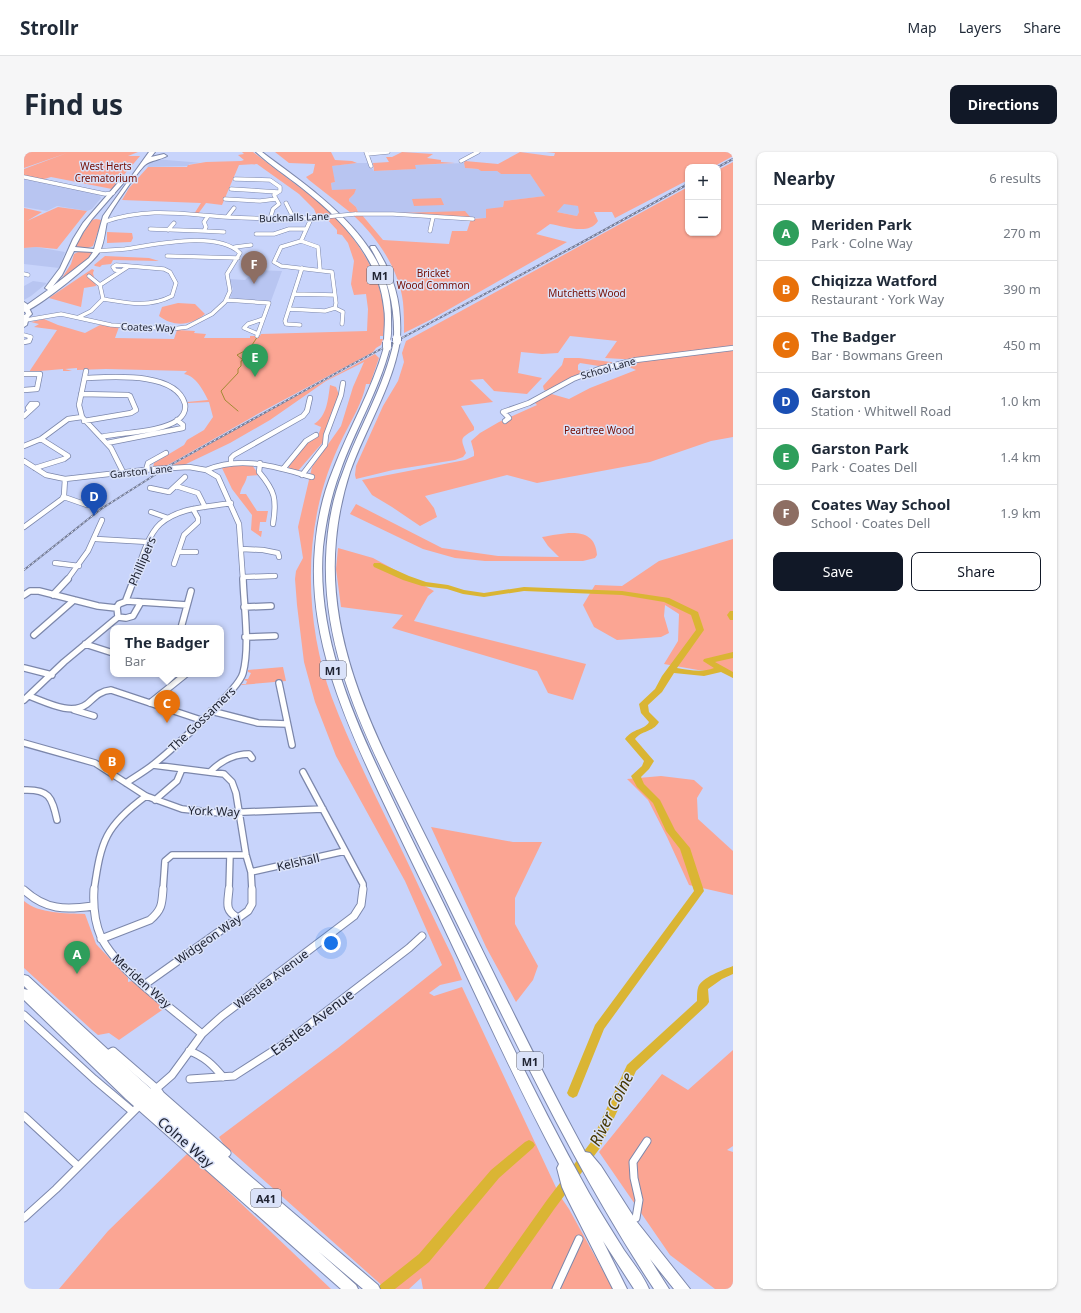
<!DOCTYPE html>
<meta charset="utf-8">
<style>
:root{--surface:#fff;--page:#f6f6f7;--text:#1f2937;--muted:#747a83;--line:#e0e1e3;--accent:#111827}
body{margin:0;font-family:"Noto Sans",sans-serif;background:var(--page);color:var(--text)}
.controls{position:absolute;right:12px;top:12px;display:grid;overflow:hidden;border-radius:8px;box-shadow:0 1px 3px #0004}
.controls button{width:36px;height:36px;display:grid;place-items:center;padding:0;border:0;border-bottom:1px solid var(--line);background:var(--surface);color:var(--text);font:20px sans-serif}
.you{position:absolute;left:307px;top:791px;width:14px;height:14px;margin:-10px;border:3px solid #fff;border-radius:50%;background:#1a73e8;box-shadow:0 0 0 6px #1a73e833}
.badge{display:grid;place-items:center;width:26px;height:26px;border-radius:50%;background:var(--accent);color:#fff;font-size:13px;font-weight:700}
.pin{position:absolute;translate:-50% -33px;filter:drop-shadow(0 1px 2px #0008)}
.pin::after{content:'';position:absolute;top:21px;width:14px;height:12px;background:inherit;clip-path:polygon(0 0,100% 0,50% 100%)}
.popup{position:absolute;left:86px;top:473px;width:114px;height:52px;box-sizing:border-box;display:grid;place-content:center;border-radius:8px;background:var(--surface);filter:drop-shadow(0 1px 3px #0005);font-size:13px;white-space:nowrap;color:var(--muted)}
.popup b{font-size:15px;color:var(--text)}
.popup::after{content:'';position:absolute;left:50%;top:100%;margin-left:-8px;border:8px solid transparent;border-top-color:var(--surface)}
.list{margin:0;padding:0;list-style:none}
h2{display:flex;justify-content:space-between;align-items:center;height:52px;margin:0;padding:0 16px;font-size:17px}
h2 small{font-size:13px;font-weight:400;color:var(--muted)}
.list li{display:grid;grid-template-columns:26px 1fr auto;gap:12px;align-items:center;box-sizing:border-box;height:56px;padding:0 16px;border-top:1px solid var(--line)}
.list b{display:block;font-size:15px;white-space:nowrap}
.list p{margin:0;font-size:13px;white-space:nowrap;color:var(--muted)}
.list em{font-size:13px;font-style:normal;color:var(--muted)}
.actions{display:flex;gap:8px;padding:12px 16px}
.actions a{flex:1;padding:9px 0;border:1px solid var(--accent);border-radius:8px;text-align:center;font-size:14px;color:var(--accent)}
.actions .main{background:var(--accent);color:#fff}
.map{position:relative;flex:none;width:709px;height:1137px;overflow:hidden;border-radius:8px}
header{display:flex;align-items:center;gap:24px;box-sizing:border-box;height:56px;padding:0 20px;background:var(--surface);border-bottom:1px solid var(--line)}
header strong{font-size:19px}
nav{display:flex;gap:22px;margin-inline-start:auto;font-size:14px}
.intro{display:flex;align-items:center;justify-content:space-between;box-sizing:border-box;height:96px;padding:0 24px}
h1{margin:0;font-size:28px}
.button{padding:10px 18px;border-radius:8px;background:var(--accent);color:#fff;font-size:14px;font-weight:700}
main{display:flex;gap:24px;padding:0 24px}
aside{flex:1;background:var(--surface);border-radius:8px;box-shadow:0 1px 3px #0004}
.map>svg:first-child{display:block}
.built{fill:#b8c5f1}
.green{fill:#fba593;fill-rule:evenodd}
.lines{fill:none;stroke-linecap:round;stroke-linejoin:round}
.stream{stroke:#a28a34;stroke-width:1}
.river{fill:#dab534;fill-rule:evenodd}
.street-far3-casing{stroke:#7c87ab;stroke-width:4.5}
.street-far2-casing{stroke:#7c87ab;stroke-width:6}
.street-far1-casing{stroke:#7c87ab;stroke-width:8}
.street-casing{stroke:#7c87ab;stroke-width:9}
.primary-casing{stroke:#7c87ab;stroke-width:2}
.highway-casing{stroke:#7c87ab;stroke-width:2}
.street-far3{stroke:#fff;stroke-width:3.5}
.street-far2{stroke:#fff;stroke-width:4.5}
.street-far1{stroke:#fff;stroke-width:5.5}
.street{stroke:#fff;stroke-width:7}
.primary{fill:#fff;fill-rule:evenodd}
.highway{fill:#fff;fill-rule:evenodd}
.rail-casing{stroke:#757d98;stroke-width:2}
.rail{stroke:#dae2f9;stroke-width:1;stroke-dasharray:2.5;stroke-linecap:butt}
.street-bridge-casing{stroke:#7c87ab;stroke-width:4.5;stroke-linecap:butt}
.highway-bridge-far1-casing{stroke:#7c87ab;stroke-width:7;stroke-linecap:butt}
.highway-bridge-casing{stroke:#7c87ab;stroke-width:10;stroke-linecap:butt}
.street-bridge{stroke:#fff;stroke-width:3.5}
.highway-bridge-far1{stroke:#fff;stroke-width:6}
.highway-bridge{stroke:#fff;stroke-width:8}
.labels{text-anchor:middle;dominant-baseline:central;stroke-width:3;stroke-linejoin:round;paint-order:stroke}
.far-park-label{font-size:10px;fill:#750c00;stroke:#dae2f9}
.far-street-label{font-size:10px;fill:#202433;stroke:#dae2f9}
.shield{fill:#dae2f9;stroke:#585d6e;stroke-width:1}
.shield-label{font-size:11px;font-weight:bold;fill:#202433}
.street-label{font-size:12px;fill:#202433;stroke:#dae2f9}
.near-street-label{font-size:14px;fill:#202433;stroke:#dae2f9}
.near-water-label{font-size:16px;font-style:italic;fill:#473801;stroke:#dae2f9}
</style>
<header>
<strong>Strollr</strong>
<nav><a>Map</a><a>Layers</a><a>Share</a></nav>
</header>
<div class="intro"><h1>Find us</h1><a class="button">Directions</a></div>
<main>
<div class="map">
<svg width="709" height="1137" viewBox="0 0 709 1137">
<rect width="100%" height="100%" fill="#c8d4fb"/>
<path class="built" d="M130 7 167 10 177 11 165 12 164 14 123 15Z
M333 11H344L350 19 391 17V13L440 11 441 16 454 17 458 19H473L477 22H506L522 44 480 49 479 55 462 66H447L443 62 334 60 332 55 325 49V47L330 42 308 38 307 31 311 30 307 14Z
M0 27 75 42 77 46 68 57 63 59 33 54 23 59 0 55Z
M540 51 554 54 556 56 555 60 553 64 533 60Z
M12 95 41 100 35 116 0 112V96Z
M231 118 258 119 247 149 206 147 209 137 205 127 221 128Z
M9 129 23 131 7 144 0 148V134Z"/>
<path class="green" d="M0 0H114L104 4H116L88 37 27 25 17 28 0 23V17L43 1 0 16Z
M218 0H229L303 56 310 63 293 64 290 57 275 42 233 12 215 13 198 53 182 51 174 62H170L177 51 98 48 105 36 124 15H163L164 13 182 10 217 9 220 8 214 3 220 2Z
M251 0H307L311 8 328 9 333 11 308 14 311 30 307 31 308 38 332 37 330 42 325 47V49L332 55 334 60 327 61 285 28 282 25 289 21 291 12 265 11Z
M378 0 409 2 403 6 417 8V10L431 11 391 13 392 17 350 19 349 11 365 10 362 5H368Z
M496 0 526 4H530L531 1 522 0H709V4L689 15H664V28L591 66 588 60H570L574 69C565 84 540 74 526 72L512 82 543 90 406 168 380 181C380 171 380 160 379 150 375 117 353 85 329 63H338L359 88 425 92 428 79H443L447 67 462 66V57L479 55 480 49 521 44 506 22H477L473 19H457L454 17 441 16 440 11 441 9 474 12ZM540 52 554 54 555 60 553 64 533 60Z
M709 10V285L687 289 626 310 513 331 483 323 401 344 410 356 413 365 396 374 368 355 348 343 338 328 441 308 450 304V300L447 289 456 281 475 270 513 253 511 251 524 241 545 247 566 236 612 218 598 212 615 208 581 206 593 189 546 184 534 201 518 202 497 200 494 221 518 226 503 242 470 239 459 227 446 228 469 250 437 254 450 275V278C435 287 437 286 442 301L439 305 431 308 369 318 332 327 331 323 332 314 359 254 374 229 380 210 378 201 382 189 664 35V81H694V18Z
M417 46 420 53 390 54 388 47Z
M34 55 63 59 33 97 12 95 0 96V56L18 60 3 69Z
M441 59 447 66 374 61Z
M311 65C341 97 366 138 359 184H356V187H359L357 193 352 196 349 200 239 259 142 314 129 316 130 311 160 293 163 288 180 278 189 265 185 250 164 251 163 250 184 248C179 238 172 224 160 222L163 219 82 217 53 218V216L41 217 48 219H39V217L5 220 33 178 10 175 15 172 7 170 20 167 34 173 61 181 76 173 95 175 91 186 150 187 153 178 171 179 170 181 182 182 180 186H226V184H236L237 182 343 179 344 157 342 142 330 143 327 132 330 109 324 91 318 83 313 82V78L302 66Z
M72 67 78 68 69 94 61 97 50 95 68 68Z
M83 80 108 81 109 86 107 90 83 91Z
M54 100H68L63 109 38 126 47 112 50 102Z
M81 104 125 106 135 109 89 108 87 112 78 113 76 115 71 114 70 113Z
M68 117 70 118 69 121 72 134 60 136 57 155 25 146Z
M154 151 171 152 181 162C167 174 149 175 135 164L138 155Z
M351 202 355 206 346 232H342C338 252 328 267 319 285 307 309 298 335 293 361 281 421 287 489 308 546 326 593 349 639 371 684 391 725 409 766 429 806L438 828 416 833 405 841 410 844 438 835 536 1044 545 1057 589 1137H399L397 1126 385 1137H362L216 1007 200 993 195 985 314 896 418 813 381 729 312 604 291 550 280 510 273 453 271 427 272 419 279 406 274 375 288 315 317 274 329 235 340 210 302 229 246 268 206 291 160 313 147 314 246 258Z
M540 206H555L587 210 591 212 581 215 556 211 554 213V218L564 221 549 225 523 239 520 238 519 234 538 213Z
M306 233 312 235 315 243 300 282V289L273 320 265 317 264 314C269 307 274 298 280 293 291 283 292 292 297 275L290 272C303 264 304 248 306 233Z
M228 313 235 323 223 324C222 331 217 335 216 342H222L233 359H244L242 370H236L235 379H238L237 385 227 378 228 363 208 337 197 314Z
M332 352 418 396 474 404 535 405 524 394 518 385C539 382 571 372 573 403L571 406 559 409H461L431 406 399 397 326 362Z
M709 387V526L700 520 674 518 640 512 654 489 655 462 641 453 640 464 645 481 637 485 593 488 570 475 559 453 571 433 598 434 635 409Z
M314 396 349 406 410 439 404 444 390 469 562 512 549 548 524 541 513 519 368 476 379 463 317 455 312 417Z
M259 515 262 529 217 533 218 532H222L223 529 220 528 221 527H224L227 521 224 520V518Z
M637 624 670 628 679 636 673 646 674 667 709 699V743L665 733 643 685 624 648 603 627Z
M407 675 489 690H518L491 746V772L514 814 509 828 492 850 462 795Z
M0 749C15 762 42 761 61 762L72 792 104 826V830L108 829 141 856 95 888 85 881 74 883 68 878 0 816Z
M709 898V994L703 998 709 1000V1137H691L646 1103 575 1000 638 922 664 938Z
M164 1001 307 1137H35L84 1079Z"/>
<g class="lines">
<path class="stream" d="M214 259 201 248 197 239 214 221V217L217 214V209L219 208 213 203 226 196 234 184"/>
<path class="river" d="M350 411H356L385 424 402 430 424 433 440 438 460 441 500 435 598 439 645 446 674 460 680 478 653 516C665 518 678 521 690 516L679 509 680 507 709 500V506L691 510 709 520V526L697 520 680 524 650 521 638 540 624 553 625 560 635 570C628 581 618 578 611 587L630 609 625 617 617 625 620 632 636 648 651 678 666 696 680 739 580 877 553 944 549 946 545 944 543 941 571 873 670 739 656 697 642 679 629 651 613 635 607 624 618 614 620 609 601 587C609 576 621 578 625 570L617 561 615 552 631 537 638 524 672 478 667 463 640 450 598 443 500 439 460 445 439 442 423 437 398 434 379 428 350 415 349 413Z
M706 459H709V468H706L703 463Z
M709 814V822L698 827 684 837 685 850 683 853 612 919 576 996 531 1056 474 1137H460L523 1048 567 990 603 913 673 849C673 845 673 839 674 836 676 826 701 817 709 814Z
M505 988 509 990 511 993 509 996 475 1026 405 1110 371 1137H354L356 1133 395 1102 467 1018 501 990Z"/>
<g class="street-far3-casing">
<path id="street-far3" d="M342 0 347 14
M343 2 364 0
M437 9 454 0
M0 25 81 42 89 41
M211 27 246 28 256 35V39L250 43 255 52 249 57 246 67
M207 37 254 40
M201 47 236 49 252 47
M262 51 268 63 263 67
M331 62H369L449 67
M203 65 210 56
M285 66 286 69 277 89 257 95 250 110 257 114 308 120 312 151 311 156
M80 70C123 55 158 62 202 65 234 67 267 67 300 65
M126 77 180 79 182 75 180 70 184 64
M144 78 150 71
M180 79 200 80
M406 79 409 65
M232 82H250L265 77H281
M277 89 294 95 296 117
M211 95 227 93
M143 104 214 106
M105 114 140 117 146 120 152 131 148 144C125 156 103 151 79 147L76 133Z
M97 119 91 118 89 115 92 113 105 114
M0 122 4 123
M65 124 76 133
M270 142 311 143
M203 148 245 151 233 184
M265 157 301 159 311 156 319 160 318 172
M55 165 67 159 79 147
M2 168 37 162 87 173 148 177 163 175 188 162 201 150 206 139 203 122 216 101C193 78 130 93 101 97 92 98 82 98 73 99
M276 173 262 172 261 169 278 116
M234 182 220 176 224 172 239 167
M0 183 7 185 6 187"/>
</g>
<g class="street-far2-casing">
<path id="street-far2" d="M0 190 5 189 6 186
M62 219 55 253 58 265 87 296 99 320
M0 222H16L13 237 0 238
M61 226C87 225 152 219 161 252 162 258 159 264 154 268 135 281 99 280 77 285
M57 242 104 243 106 244 112 258 107 261 60 269
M0 264 13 252H7L4 256 6 258
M481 269 485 266 479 260 505 251 549 227 575 217 612 208 709 196
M83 291 159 276V273L153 268
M0 294 17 287 44 267 58 265
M0 309 22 323 41 327 129 317 165 315 182 318 194 325 215 372 219 428
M207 311V306L210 303 279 264 283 259 286 246
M236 311 235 320C251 339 253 347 249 372
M11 316 40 307 44 304 17 287
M259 317 282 289 292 283
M122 318 124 311 142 301
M182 318C219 303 251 315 288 325
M278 323 301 293 302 283 317 243 319 231
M152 334 174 341 181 355
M126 336 145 340 161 325
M40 345 63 353
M127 360 144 366
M0 375 38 347 40 343 41 327
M72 387 124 390
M218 397 239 398 254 401 255 405
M154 400H172
M31 411 55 414
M150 412 160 383 174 370V366L169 357
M219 425 251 424
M43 428 64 399 78 368
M110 428C116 411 123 384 136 372 155 355 184 355 207 351"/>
</g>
<g class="street-far1-casing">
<path id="street-far1" d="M0 443 6 439H15L74 454 92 456
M29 443 44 427
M102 448 110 427
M103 449 117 450 109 464 102 466 94 465 93 455 95 452Z
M117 450 163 453
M220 455 247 454
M157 476 167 439
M10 483 50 448
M221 485 251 484
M61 492 89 501
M0 516 28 523
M255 531 268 593
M5 544C22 550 47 564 63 552 71 545 76 539 87 538L177 568
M0 548 40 510 94 465
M126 551 162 522
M50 558 70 564
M187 559 234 571 263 572
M0 591 71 611 122 644 158 657 196 661 299 657
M129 613 200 622 208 630 212 641 222 703 227 720 228 738
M187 619C197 609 211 602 225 602L228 606
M279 620 339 732V738
M102 631C111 625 121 619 130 612 146 599 215 538 219 521 226 495 220 455 219 427
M0 638C25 637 28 645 33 668
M131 648 153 629 158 617
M227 720 321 699
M70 738C77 689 81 674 122 644
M139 738 141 709 148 703H222
M205 738 206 703"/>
</g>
<g class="street-casing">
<path id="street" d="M70 737C69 753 70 769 77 785 93 818 149 857 178 882
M205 737C204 751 200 758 214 766
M0 738C22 758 41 758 69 754
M77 787 126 768C138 758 138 752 139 737
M120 833 224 759 228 752V737
M0 863 70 927 108 959
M165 899C180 904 189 913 199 925
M82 903 89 899 133 937 137 943 203 1001 197 1006
M166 927 210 924 260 892 385 796 398 784
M125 943 148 923 178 882 198 864 330 764 337 753 339 737
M0 964 54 1014
M0 1066 32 1037 117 952
M612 1066 615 1048 610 1026 609 1010 623 989
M532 1137 555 1087"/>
</g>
<g class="primary-casing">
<path id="primary" d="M0 150 3 152 8 162 5 165 3 173 0 175V163L2 162 0 157Z"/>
</g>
<g class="highway-casing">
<path id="highway" d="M125 0H131L127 5 140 2 143 4C136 8 127 8 121 13 115 18 87 58 84 66 81 76 81 89 76 99 71 111 13 156 0 160V155L24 138 21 136 36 116 49 87 59 71 98 26H102V28L68 67 59 80 51 95 70 97 79 64ZM50 99 69 100 65 106 29 134 38 123Z
M232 0H238C292 41 369 90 367 167 367 175 368 185 365 191L360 190C360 179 362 167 360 156 355 105 317 67 278 36 263 24 246 13 232 0Z
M347 94H351C370 122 378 152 376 185L373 187 376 189C368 236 342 275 326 320 319 342 314 365 312 388 303 483 344 569 385 651 403 688 422 724 440 761 479 840 517 919 559 996L561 1000 566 1001 577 1014 613 1070 666 1137H650L626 1107 645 1137H630C551 1017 491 889 428 761 410 723 391 686 373 649 335 572 299 493 302 406 303 377 308 347 319 320 335 275 360 236 370 189L373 187 370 185C371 152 363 123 346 95Z
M0 165 4 167V169L0 170Z
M363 193 366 195C355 239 331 277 316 320 307 344 302 369 299 395 292 483 329 565 366 642 385 683 406 723 425 763 470 856 514 950 565 1041 576 1060 588 1079 600 1098 609 1111 619 1123 625 1137H610L579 1089 603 1137H589L543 1046 538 1035 533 1016 535 1012C491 930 453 845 413 761 393 721 374 681 355 641 319 564 283 482 291 395 293 369 299 342 309 318 325 276 348 238 360 195Z
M0 823 4 824 117 928 218 1017 354 1133 356 1137H339L294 1099 332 1133 334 1137H317L102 947 0 848V837L4 838 0 834Z"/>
</g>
<use href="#street-far3" class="street-far3"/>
<use href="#street-far2" class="street-far2"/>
<use href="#street-far1" class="street-far1"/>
<use href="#street" class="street"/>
<use href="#primary" class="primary"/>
<use href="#highway" class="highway"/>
<g class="rail-casing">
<path id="rail" d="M694 15 709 7
M0 418 77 357 148 312 325 214 553 93 664 32"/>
</g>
<use href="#rail" class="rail"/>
<g class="street-bridge-casing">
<path id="street-bridge" d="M300 65 331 62"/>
</g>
<g class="highway-bridge-far1-casing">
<path id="highway-bridge-far1" d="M373 185V187"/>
</g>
<g class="highway-bridge-casing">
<path id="highway-bridge" d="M373 186V189
M363 190V195"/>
</g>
<use href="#street-bridge" class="street-bridge"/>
<use href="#highway-bridge-far1" class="highway-bridge-far1"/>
<use href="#highway-bridge" class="highway-bridge"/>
</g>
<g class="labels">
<g class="far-park-label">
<text x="82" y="14">West Herts<tspan x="82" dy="12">Crematorium</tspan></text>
<text x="409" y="121">Bricket<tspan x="409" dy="12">Wood Common</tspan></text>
<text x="563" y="141">Mutchetts Wood</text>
<text x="575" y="278">Peartree Wood</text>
</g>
<g class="far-street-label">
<text transform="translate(270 65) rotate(-2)">Bucknalls Lane</text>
<text transform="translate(124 175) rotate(2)">Coates Way</text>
<text transform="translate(584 216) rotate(-16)">School Lane</text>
<text transform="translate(117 319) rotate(-6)">Garston Lane</text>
</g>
<g class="shield">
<rect x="343" y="114" width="26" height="18" rx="3"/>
<rect x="296" y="509" width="26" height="18" rx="3"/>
<rect x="493" y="900" width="26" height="18" rx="3"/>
<rect x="227" y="1037" width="30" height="18" rx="3"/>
</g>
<g class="shield-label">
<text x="356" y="123">M1</text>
<text x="309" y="518">M1</text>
<text x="506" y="909">M1</text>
<text x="242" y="1046">A41</text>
</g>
<g class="street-label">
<text transform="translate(118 409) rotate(-67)">Phillipers</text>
<text transform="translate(178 567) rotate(-44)">The Gossamers</text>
<text transform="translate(190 659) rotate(2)">York Way</text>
<text transform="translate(274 710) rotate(-13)">Kelshall</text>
<text transform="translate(184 787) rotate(-35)">Widgeon Way</text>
<text transform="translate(247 827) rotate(-37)">Westlea Avenue</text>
<text transform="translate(118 829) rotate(42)">Meriden Way</text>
</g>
<g class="near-street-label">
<text transform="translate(288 870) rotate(-37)">Eastlea Avenue</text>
<text transform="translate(162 990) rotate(41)">Colne Way</text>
</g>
<g class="near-water-label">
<text transform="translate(587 957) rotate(-64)">River Colne</text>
</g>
</g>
</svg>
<div class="controls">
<button>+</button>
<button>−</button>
</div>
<div class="you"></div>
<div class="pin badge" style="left:53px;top:822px;background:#2e9e5b">A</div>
<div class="pin badge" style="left:88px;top:629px;background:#e8710a">B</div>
<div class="pin badge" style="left:143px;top:571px;background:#e8710a">C</div>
<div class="popup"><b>The Badger</b>Bar</div>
<div class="pin badge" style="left:70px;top:364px;background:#1a4fb4">D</div>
<div class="pin badge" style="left:231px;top:225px;background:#2e9e5b">E</div>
<div class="pin badge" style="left:230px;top:132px;background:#8d6e63">F</div>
</div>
<aside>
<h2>Nearby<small>6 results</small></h2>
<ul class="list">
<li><span class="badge" style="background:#2e9e5b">A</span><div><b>Meriden Park</b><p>Park · Colne Way</p></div><em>270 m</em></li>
<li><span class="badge" style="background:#e8710a">B</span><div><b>Chiqizza Watford</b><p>Restaurant · York Way</p></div><em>390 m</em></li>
<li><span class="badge" style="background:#e8710a">C</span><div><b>The Badger</b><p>Bar · Bowmans Green</p></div><em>450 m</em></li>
<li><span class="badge" style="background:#1a4fb4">D</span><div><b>Garston</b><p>Station · Whitwell Road</p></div><em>1.0 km</em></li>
<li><span class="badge" style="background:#2e9e5b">E</span><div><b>Garston Park</b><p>Park · Coates Dell</p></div><em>1.4 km</em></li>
<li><span class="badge" style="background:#8d6e63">F</span><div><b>Coates Way School</b><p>School · Coates Dell</p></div><em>1.9 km</em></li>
</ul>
<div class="actions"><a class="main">Save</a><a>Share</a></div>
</aside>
</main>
